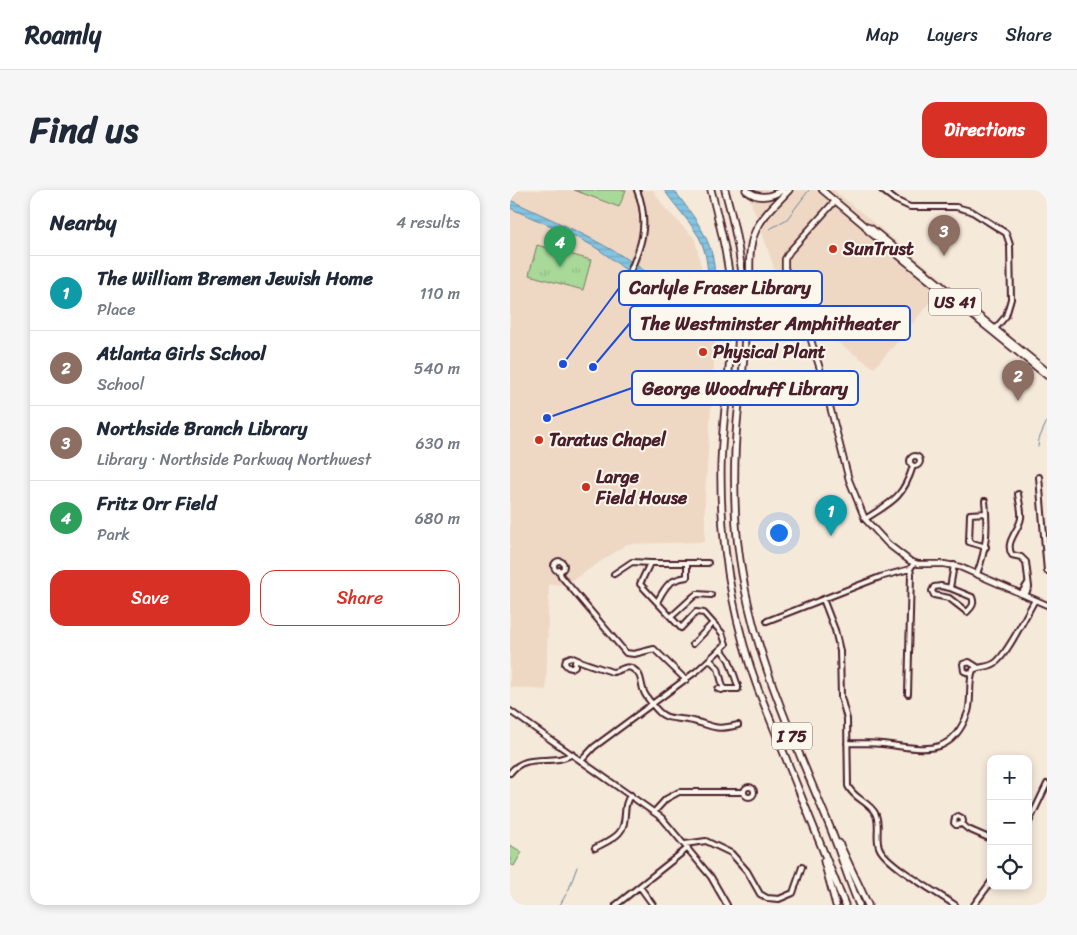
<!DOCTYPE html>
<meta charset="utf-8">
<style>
:root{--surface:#fff;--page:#f6f6f7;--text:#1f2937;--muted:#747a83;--line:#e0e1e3;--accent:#d93025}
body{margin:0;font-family:Sriracha,sans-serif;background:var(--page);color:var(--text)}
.controls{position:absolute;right:15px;bottom:15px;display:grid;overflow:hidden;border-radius:10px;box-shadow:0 2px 8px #0003}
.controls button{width:45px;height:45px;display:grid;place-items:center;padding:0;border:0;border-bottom:1px solid var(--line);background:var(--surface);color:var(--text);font:25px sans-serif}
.you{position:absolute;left:268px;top:342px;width:18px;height:18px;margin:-12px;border:4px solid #fff;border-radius:50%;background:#1a73e8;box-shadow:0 0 0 8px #1a73e833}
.badge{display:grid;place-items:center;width:32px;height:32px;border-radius:50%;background:var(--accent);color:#fff;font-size:16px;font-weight:700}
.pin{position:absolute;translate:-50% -41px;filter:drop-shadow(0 1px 2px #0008)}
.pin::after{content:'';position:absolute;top:26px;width:18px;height:15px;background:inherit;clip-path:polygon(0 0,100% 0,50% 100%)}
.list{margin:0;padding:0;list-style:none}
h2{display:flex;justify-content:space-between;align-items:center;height:65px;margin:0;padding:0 20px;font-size:21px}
h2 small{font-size:16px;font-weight:400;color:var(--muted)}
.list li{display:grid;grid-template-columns:32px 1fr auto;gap:15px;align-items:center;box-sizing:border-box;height:75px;padding:0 20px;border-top:1px solid var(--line)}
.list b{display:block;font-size:19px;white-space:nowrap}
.list p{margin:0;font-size:16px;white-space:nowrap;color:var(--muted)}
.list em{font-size:16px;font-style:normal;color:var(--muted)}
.actions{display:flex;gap:10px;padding:15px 20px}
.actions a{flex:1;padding:11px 0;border:1px solid var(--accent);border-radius:15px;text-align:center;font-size:18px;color:var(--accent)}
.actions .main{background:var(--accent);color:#fff}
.icon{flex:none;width:28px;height:28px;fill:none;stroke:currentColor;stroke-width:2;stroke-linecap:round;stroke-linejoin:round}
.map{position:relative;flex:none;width:537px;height:715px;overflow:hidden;border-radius:15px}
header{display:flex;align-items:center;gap:30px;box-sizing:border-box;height:70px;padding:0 25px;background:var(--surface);border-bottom:1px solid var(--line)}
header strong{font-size:24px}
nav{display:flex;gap:28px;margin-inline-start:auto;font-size:18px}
.intro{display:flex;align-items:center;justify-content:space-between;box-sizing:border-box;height:120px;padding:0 30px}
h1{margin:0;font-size:35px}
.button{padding:12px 22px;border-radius:15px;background:var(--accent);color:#fff;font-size:18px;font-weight:700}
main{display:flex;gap:30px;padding:0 30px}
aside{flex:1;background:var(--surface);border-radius:15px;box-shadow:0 2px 8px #0003}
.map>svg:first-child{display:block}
.built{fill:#eed8c4}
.park{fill:url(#park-tufts);stroke:#797c62}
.pitch{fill:#a8d999;stroke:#797c62}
.water{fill:url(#water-rules);stroke:#6c8399}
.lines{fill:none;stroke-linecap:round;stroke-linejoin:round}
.stream{stroke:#6c8399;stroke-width:1}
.minor-casing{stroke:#4a1f2b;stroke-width:8}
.major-casing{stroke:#4a1f2b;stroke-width:8}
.highway-casing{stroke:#4a1f2b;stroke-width:9}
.minor{stroke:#fbf7ec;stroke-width:4}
.major{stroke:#fbf7ec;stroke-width:4.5}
.highway{stroke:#fbf7ec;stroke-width:5.5}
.poi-dot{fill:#c8321e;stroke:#fbf7ec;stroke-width:2}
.labels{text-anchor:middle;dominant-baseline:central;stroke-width:4;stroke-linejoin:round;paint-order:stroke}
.shield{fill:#fbf7ec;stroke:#7f6065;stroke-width:1}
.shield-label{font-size:16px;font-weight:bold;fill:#4a1f2b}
.poi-label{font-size:18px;font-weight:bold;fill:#4a1f2b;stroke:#fbf7ec;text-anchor:start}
.leader{fill:none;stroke:#1d4ed8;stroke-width:2}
.callout-dot{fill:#1d4ed8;stroke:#fbf7ec;stroke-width:2}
.callout{fill:#fbf7ec;stroke:#1d4ed8;stroke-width:2}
.callout-label{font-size:19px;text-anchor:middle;font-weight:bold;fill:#4a1f2b}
</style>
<header>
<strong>Roamly</strong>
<nav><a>Map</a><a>Layers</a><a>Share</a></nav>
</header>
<div class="intro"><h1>Find us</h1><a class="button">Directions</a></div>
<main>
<aside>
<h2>Nearby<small>4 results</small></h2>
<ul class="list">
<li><span class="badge" style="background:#0f9aa8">1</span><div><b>The William Bremen Jewish Home</b><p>Place</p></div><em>110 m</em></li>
<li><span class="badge" style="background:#8d6e63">2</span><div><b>Atlanta Girls School</b><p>School</p></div><em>540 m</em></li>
<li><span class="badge" style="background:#8d6e63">3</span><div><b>Northside Branch Library</b><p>Library · Northside Parkway Northwest</p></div><em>630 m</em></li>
<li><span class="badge" style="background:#2e9e5b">4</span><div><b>Fritz Orr Field</b><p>Park</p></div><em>680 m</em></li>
</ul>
<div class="actions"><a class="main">Save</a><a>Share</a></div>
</aside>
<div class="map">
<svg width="537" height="715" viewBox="0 0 537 715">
<defs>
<pattern id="park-tufts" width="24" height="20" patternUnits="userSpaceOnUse" patternTransform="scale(1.25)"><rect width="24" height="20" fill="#a8d999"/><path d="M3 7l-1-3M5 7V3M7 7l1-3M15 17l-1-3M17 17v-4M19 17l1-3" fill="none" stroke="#92ba84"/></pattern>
<pattern id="water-rules" width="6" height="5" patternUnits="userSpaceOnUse" patternTransform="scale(1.25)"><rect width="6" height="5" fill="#82c5e3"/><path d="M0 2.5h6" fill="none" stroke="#72a9c3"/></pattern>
</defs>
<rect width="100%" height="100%" fill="#f5e9da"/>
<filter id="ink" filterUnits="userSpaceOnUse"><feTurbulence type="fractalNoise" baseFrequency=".02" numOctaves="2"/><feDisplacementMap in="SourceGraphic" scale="10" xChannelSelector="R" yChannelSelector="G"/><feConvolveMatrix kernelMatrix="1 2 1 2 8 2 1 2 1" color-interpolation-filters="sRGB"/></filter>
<g filter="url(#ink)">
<path class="built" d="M0 0H143L154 17 185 49 206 144 195 305V352L117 354 57 394 39 395 36 500 0 497Z
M236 0H324L436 92 391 148 364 178 330 154 266 84 249 33Z"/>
<path class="park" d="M27 55 81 70 73 100 19 85Z"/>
<path class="pitch" d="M64 0H116L109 17Z
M0 655 12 662 4 676 0 674Z"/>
<path class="water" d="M154 0H164C184 27 208 55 204 91 203 106 195 119 178 117 152 114 107 70 83 56 57 41 27 31 0 18V10C51 34 100 54 146 89 159 99 172 112 190 106 203 94 197 62 189 47 179 30 165 16 154 0Z"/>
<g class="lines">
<path class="stream" d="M260 39 277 29 299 0
M528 257 529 249 537 231
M50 715 59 699 67 677"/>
<g class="minor-casing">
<path id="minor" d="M372 0 385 10 400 17H446L461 21 496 43 500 55 501 109 496 126 484 140
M115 93C130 60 141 36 127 0
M400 271a5 5 0 1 1 10 0a5 5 0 1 1-10 0Z
M529 287 537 381
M508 304C509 312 512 321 511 328 509 341 494 352 502 365L511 367 516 372 519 397 515 405
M355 329C382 312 393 308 403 276
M476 357 459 352 460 324 476 323
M44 376a5 5 0 1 1 10 0a5 5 0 1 1-10 0Z
M140 373H177V387C158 390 156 396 147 412
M177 373H198
M49 380 51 386 116 463 124 464 144 459 176 490
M467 384C477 357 478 339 475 311
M431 396 440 398 462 407C465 414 462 417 457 422L439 408 424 405 422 401 424 397Z
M440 398 444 375
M511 404 518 393
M313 409 325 440 330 461 331 507 337 529 338 596C344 609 358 611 365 623 371 633 365 646 369 657 374 673 429 704 445 715
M161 427 184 406 187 404 201 405
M257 431 370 387 400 379 404 373
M183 454 203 433
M211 459 219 470 228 496V499H213
M200 470 208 478 213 497 212 500 208 499
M65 471V476L62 478 58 477 55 474 56 469 61 467C72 473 88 477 102 482 110 482 115 474 123 479 133 485 130 493 134 502 136 507 140 511 143 515 156 533 164 526 183 531 205 536 203 541 228 535
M461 484 454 481 453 474 459 472 467 477
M398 504 401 384 400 379
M0 521 152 628 201 687 217 715
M337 553C348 553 360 553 372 554 411 558 441 570 458 522 462 509 458 493 463 480 469 476 478 478 485 473 497 465 516 425 525 410
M71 571 84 557 188 480 216 454 212 443 194 423 186 422 171 438 130 394 140 373 122 372 104 384
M0 583C17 561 43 577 62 564
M234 602a5 5 0 1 1 10 0a5 5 0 1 1-10 0Z
M145 621 156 609 169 602H234
M452 634 453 631 452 628 448 626 445 628 444 633 446 635 452 634 458 639 481 649
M518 634 537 594
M175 654 196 651 221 663 237 681 250 704 257 708 269 709 283 703 292 677
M85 658C92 654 103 650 109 643 119 633 111 615 121 605
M130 697 143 715
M106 715 178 658
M464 715 481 692"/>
</g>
<g class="major-casing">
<path id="major" d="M312 0 355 36 358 41 537 186
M325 11 280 61 275 69V78L295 131 311 182 339 290 355 329 378 354 400 371 408 374H434L450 377 537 415
M355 36 361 38 537 181"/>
</g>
<g class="highway-casing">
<path id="highway" d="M201 0C211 39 221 78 222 119 223 172 212 224 211 277 210 353 222 428 248 499L335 715
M215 0C227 43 235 86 235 131 236 165 230 199 227 233 224 266 224 301 226 335 234 442 276 532 317 630 329 658 337 687 349 715
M236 0C247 9 260 8 272 0
M238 122C243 97 235 64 245 42 252 26 267 13 279 0
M329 653 358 715
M314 671 326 715"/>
</g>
<use href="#minor" class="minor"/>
<use href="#major" class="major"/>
<use href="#highway" class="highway"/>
</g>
</g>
<g class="poi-dot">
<circle cx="323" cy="59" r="5"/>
<circle cx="193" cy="162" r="5"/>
<circle cx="29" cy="250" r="5"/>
<circle cx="76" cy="297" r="5"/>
</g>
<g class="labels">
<g class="shield">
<rect x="419" y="98.5" width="52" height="27" rx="4"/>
<rect x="262" y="532.5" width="40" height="27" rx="4"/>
</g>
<g class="shield-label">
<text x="445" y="112">US 41</text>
<text x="282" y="546">I 75</text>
</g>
<g class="poi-label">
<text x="333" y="59">SunTrust</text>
<text x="203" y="162">Physical Plant</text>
<text x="39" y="250">Taratus Chapel</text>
<text x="86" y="287">Large<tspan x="86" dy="21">Field House</tspan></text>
</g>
</g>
<path class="leader" d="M53 174L109 98M83 177L120 133M37 228L122 198"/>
<g class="callout-dot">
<circle cx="53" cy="174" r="5"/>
<circle cx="83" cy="177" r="5"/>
<circle cx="37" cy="228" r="5"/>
</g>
<g class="callout">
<rect x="109" y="81" width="203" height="34" rx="5"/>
<rect x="120" y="116" width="280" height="34" rx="5"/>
<rect x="122" y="181" width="226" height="34" rx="5"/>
</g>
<g class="callout-label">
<text x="210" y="104">Carlyle Fraser Library</text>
<text x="260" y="140">The Westminster Amphitheater</text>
<text x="235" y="205">George Woodruff Library</text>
</g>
</svg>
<div class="controls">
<button>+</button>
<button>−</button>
<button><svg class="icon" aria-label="locate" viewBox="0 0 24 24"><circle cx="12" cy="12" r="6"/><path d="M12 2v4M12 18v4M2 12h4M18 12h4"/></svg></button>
</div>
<div class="you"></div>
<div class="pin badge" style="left:321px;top:346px;background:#0f9aa8">1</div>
<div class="pin badge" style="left:508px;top:211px;background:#8d6e63">2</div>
<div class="pin badge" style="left:434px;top:66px;background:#8d6e63">3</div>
<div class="pin badge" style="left:50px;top:77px;background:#2e9e5b">4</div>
</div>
</main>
